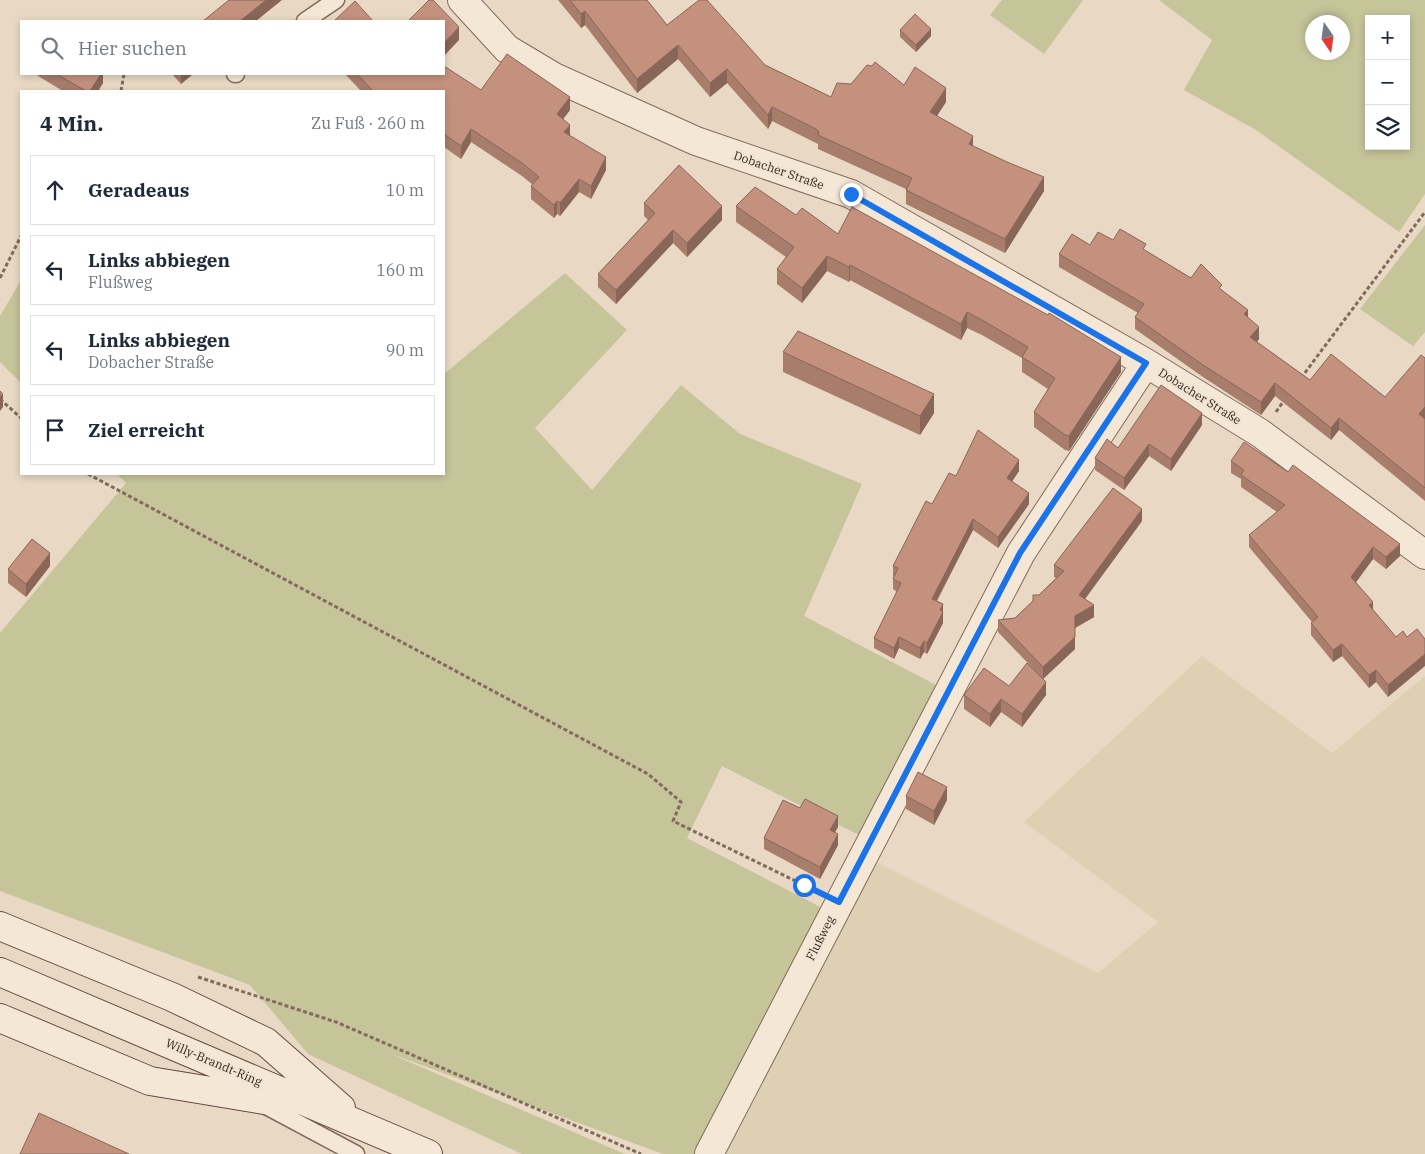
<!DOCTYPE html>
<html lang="de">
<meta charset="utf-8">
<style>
:root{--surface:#fff;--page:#f6f6f7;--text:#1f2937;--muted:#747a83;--line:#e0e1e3}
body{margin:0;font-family:"IBM Plex Serif",serif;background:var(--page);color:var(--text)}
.controls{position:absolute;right:15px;top:15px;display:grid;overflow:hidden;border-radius:0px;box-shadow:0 2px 8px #0003}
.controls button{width:45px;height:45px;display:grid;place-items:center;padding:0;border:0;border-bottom:1px solid var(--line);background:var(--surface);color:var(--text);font:25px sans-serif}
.compass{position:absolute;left:1305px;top:15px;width:45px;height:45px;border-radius:50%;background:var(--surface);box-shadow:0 2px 8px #0003;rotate:167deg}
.stop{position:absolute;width:15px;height:15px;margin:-11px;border:4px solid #1a73e8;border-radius:50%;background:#fff}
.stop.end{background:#1a73e8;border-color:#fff;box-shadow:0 1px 5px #0008}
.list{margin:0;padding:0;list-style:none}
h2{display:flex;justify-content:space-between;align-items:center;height:65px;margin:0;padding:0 20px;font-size:21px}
h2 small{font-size:16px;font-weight:400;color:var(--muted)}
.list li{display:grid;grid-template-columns:32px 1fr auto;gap:15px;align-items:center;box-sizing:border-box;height:70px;margin:0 10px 10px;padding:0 10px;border:1px solid var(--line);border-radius:0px}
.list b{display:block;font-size:19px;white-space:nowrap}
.list p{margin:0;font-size:16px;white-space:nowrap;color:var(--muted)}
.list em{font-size:16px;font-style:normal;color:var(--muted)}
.icon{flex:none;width:28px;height:28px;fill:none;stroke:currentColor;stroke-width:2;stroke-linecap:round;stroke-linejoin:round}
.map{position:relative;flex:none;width:1425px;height:1154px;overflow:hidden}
.search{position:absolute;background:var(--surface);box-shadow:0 2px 8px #0003;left:20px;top:20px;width:425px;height:55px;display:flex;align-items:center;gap:12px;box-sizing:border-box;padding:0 18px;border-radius:0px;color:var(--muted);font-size:19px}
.panel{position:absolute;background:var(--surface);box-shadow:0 2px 8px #0003;left:20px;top:90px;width:425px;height:385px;border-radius:0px}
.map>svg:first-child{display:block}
.farmland{fill:#ded0b2}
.green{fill:#c6c499;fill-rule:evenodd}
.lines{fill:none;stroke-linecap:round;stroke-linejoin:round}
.lane-casing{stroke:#826b5d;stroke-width:19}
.street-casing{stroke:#826b5d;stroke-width:30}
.secondary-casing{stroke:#634c40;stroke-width:30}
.path{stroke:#826b5d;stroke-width:3;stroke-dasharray:4 2.5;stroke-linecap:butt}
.lane{stroke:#f5e7d6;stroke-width:16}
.street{stroke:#f5e7d6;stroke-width:28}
.secondary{stroke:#f5e7d6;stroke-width:28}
.wall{fill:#a87d6c}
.shaded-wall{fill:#886658}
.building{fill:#c3917e;stroke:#886658}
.route{stroke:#1a73e8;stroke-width:6}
.labels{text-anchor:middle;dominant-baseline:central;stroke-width:5;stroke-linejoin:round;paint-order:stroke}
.street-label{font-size:12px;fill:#33261f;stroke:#f1e4d3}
</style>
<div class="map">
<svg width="1425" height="1154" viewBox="0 0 1425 1154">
<rect width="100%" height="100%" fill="#e9d9c4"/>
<path class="farmland" d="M1202 656 1332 753 1425 676V1154H716L876 862 1098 973 1158 922 1024 822Z"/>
<path class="green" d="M1002 0H1083L1044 54 990 15Z
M1159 0H1425V194L1399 232 1256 130 1184 90 1212 40ZM1369 19H1406V146H1369ZM1312 22H1342V52H1312Z
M1425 225V332L1413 346 1360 309Z
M565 273 627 330 535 428 592 490 681 385 740 434 862 484 804 616 938 686 863 837 722 766 687 838 828 911 695 1154H663L386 1052 625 1154H522L308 1054 250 985 0 891V633L126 483 117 474H444V374Z
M21 280V383L0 362V316Z"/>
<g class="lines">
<g class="lane-casing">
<path id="lane" d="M305 21 336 0
M235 74H236
M268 1107 356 1154"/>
</g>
<g class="street-casing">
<path id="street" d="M462 0 507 49 554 77 696 141 851 194 1146 363 1260 433 1425 555
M709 1154 1021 553 1146 363"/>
</g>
<g class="secondary-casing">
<path id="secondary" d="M0 926 172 997 266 1042 341 1108
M0 972 428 1154
M0 1018 150 1081 289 1104"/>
</g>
<path class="path" d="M121 91 124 74
M0 278 21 236
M1301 378 1425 212
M0 399 21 418
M1276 412 1285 399
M88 474 648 774 681 802 673 821 816 891
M198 977 336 1022 641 1154"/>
<use href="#lane" class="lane"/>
<use href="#street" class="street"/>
<use href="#secondary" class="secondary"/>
</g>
<path class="wall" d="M558 0H647L667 25 765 65 831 97 904 85 946 102 937 116 973 146 1044 191 1005 253 906 204V189L818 149V144L772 121 768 129 727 83 710 97 678 59 637 93 585 25 581 28Z
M900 30 931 36 916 52 900 37Z
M38 74H103V83L98 91H63L38 76Z
M172 74H193L181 84Z
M345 74H444L481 90 570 110 563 119 570 136 606 170 591 199 579 192 560 216 557 214 554 218 531 199V186L533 185 522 176 471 142 461 159 444 147V91H361Z
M644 203 722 220 687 257 673 243 616 304 598 287V274L648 220 644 216Z
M736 206 796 215 838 234 1121 372 1069 451 1065 450 1034 427V412L1048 389 1022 372V358L982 335 967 328 961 340 850 280 849 282 827 271 802 303 777 284V269L786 257 736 222Z
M1113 240 1146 251 1191 278 1222 290 1248 317 1259 339 1257 342 1310 380 1385 397 1425 358V501L1339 430 1331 440 1275 396 1261 415 1203 377 1135 329V317L1138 313 1059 267V254L1090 245Z
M783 352 934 413 920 435 783 372Z
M1202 425 1171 471 1149 456 1124 490 1095 470V458Z
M1231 461 1400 556 1386 569 1373 559 1356 582 1373 610 1396 637 1388 697 1376 682 1369 688 1342 656 1333 662 1311 635V623L1312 622 1249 547V535L1277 512 1241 487V479L1231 473Z
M1019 471 1012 481 1029 504 998 548 973 530 937 601 943 604V623L927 654 924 652 920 659 899 648 894 659 874 648V638L897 592 893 589V579L894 577 893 576V566L932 504 956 476Z
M1142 521 1085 599 1094 617 1075 628V649L1043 679 998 632V620L1015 618 1056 578 1054 577V565Z
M50 566 26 597 8 583V569Z
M1009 686 1046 695 1022 727 1001 712 990 727 964 709V695Z
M906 796 947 800 934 825 906 809Z
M838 827 835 832 838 845 820 879 764 849V838Z"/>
<path class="shaded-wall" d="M266 0H282L256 21H240Z
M585 11V25L581 28V14Z
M459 27V40L444 56V43Z
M931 29V36L916 52V45Z
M678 45V59L637 93V79Z
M727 69V83L710 97V83Z
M101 74H103V83L98 91H90Z
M181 74H193L181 84Z
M946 88V102L930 126V112Z
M570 97V110L557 127V114Z
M772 107V121L768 129V115Z
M570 125V138L564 132Z
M471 129V142L461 159V146Z
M973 136V150L969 144Z
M606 157V170L591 199V186Z
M1044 177V191L1005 253V239Z
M579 179V192L560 216V203Z
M557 201V214L554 218V205Z
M722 206V220L687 257V243Z
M673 230V243L616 304V290Z
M827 256V271L802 303V288Z
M850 265V280L849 282V267Z
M1248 310V323L1244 314Z
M967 312V328L961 340V324Z
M1259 327V339L1250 350V337Z
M1121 357V372L1069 451V436Z
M1275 383V396L1261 415V402Z
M3 394V407L0 411V397Z
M934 394V413L920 435V416Z
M1425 407V419L1419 414Z
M1202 413V425L1171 471V459Z
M1339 418V430L1331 440V428Z
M1149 444V456L1124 490V478Z
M1019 460V471L1007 489V478Z
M1029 493V504L998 548V537Z
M1142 509V521L1079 607V595Z
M973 519V530L932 609V599Z
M1400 544V556L1386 569V557Z
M1373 547V559L1351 589V577Z
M50 553V566L26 597V584Z
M1373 602V614L1369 605Z
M943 604V623L927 654V643Z
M1094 605V617L1075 628V649L1043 679V667L1075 616Z
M899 637V648L894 659V648Z
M924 641V652L920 659V648Z
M1342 644V656L1333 662V650Z
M1425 654V666L1388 697V685Z
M1376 670V682L1369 688V675Z
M1046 682V695L1022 727V714Z
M1001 699V712L990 727V714Z
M947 787V800L934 825V811Z
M838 816V827L830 841V830Z
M838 834V845L820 879V867Z"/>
<path class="building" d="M229 0H266L240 21H203Z
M429 0H433L459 27 444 43V21H408Z
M570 0H647L667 25 699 0H707L765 65 831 97 837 83 851 84 867 65 872 66 875 62 904 85 915 67 946 88 930 112 973 136 969 144 1007 162 1044 177 1005 239 906 190 912 178 818 135 819 132 816 129 772 107 768 115 727 69 710 83 678 45 637 79 585 11 581 14Z
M355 1 373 21H334Z
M915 14 931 29 916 45 900 30Z
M507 54 570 97 557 114 570 125 564 132 606 157 591 186 579 179 560 203 557 201 554 205 531 186 539 177 522 163 471 129 461 146 444 134V91H373L357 74H444V66L481 90Z
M56 74H101L90 91H86Z
M679 165 722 206 687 243 673 230 616 290 598 274 655 213 644 203Z
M755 187 796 215 802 208 838 234 852 207 1048 315 1049 313 1121 357 1069 436 1065 435 1034 412 1055 378 1022 357 1028 347 982 320 967 312 961 324 850 265 849 267 827 256 802 288 777 269 794 247 736 206Z
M1120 229 1146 244 1143 249 1191 278 1201 264 1222 285 1219 288 1248 310 1244 314 1259 327 1250 337 1310 380 1331 354 1385 397 1421 355 1425 358V407L1419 414 1425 419V488L1339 418 1331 428 1275 383 1261 402 1203 365 1135 317 1144 304 1059 254 1072 234 1090 245 1098 232 1113 240Z
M798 331 934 394 920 416 783 352Z
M1161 385 1202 413 1171 459 1149 444 1124 478 1095 458 1107 439 1118 448Z
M0 391 3 394 0 397Z
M978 430 1019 460 1007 478 1029 493 998 537 973 519 932 599 943 604 940 610 943 612 927 643 924 641 920 648 899 637 894 648 874 638 901 583 893 579 898 568 893 566 926 501 932 504 949 473 956 476Z
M1244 442 1288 472 1293 465 1400 544 1386 557 1373 547 1351 577 1373 602 1369 605 1396 637 1403 631 1407 637 1417 629 1425 639V654L1388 685 1376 670 1369 675 1342 644 1333 650 1311 623 1318 617 1249 535 1285 505 1241 475 1244 470 1231 461Z
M1113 488 1142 509 1079 595 1094 605 1075 616V637L1043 667 998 620 1015 618 1033 601V595H1039L1064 571 1054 565Z
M32 539 50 553 26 584 8 569Z
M1027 663 1046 682 1022 714 1001 699 990 714 964 695 984 668 1009 686Z
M918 772 947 787 934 811 906 796Z
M805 799 838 816 830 830 838 834 820 867 764 838 783 800 800 808Z
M39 1113 129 1154H20Z"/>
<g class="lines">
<path class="route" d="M804 885 839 902 1020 553 1146 363 851 194"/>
</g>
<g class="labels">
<g class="street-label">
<text transform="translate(779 170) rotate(19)">Dobacher Straße</text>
<text transform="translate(1200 396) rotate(32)">Dobacher Straße</text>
<text transform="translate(820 938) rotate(-63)">Flußweg</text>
<text transform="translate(214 1062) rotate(23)">Willy-Brandt-Ring</text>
</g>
</g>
</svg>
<div class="controls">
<button>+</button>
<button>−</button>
<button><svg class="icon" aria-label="layers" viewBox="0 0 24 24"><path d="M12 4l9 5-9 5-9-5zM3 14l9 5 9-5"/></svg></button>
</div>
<svg class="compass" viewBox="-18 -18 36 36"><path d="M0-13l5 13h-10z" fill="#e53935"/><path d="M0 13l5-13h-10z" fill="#747a83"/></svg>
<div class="stop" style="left:804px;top:885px"></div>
<div class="stop end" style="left:851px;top:194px"></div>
<div class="search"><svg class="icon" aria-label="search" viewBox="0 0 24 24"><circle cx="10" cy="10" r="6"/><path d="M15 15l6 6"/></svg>Hier suchen</div>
<section class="panel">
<h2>4 Min.<small>Zu Fuß · 260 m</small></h2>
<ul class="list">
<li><svg class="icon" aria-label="ahead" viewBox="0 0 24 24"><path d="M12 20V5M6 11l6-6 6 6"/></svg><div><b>Geradeaus</b></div><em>10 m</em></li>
<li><svg class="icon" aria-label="left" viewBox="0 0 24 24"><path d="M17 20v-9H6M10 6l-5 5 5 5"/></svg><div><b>Links abbiegen</b><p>Flußweg</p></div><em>160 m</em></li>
<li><svg class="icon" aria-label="left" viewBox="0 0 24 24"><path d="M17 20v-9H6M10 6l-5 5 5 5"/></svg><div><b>Links abbiegen</b><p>Dobacher Straße</p></div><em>90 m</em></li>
<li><svg class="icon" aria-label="arrive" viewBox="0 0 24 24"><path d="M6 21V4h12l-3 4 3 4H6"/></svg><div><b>Ziel erreicht</b></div></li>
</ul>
</section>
</div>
